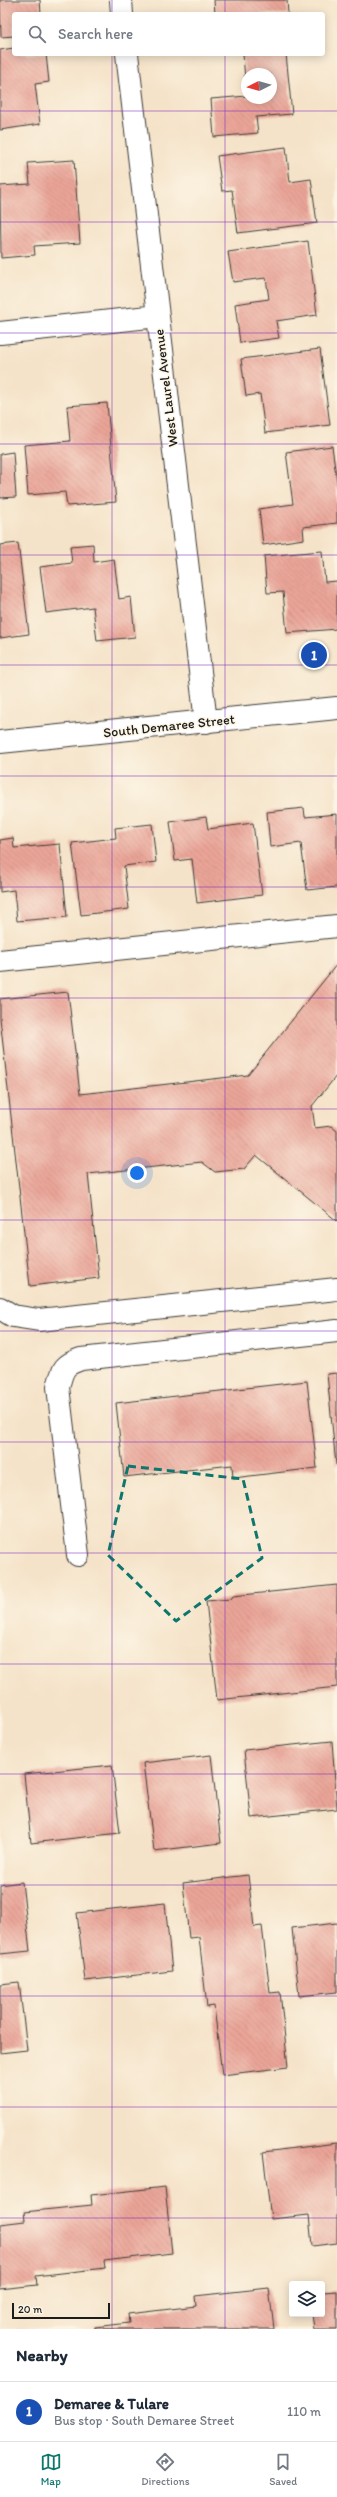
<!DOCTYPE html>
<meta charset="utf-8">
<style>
:root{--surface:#fff;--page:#f2f2f3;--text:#1f2937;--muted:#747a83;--line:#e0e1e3;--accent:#0f766e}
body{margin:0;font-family:Itim,sans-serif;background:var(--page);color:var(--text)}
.controls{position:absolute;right:12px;bottom:12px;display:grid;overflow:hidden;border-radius:4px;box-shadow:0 2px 10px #0003}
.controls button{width:36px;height:36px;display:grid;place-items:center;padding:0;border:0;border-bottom:1px solid var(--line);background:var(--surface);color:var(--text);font:20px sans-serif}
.compass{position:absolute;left:241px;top:68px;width:36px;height:36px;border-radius:50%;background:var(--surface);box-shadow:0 2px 10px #0003;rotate:264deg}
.scale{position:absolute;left:12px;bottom:10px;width:98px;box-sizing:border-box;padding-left:4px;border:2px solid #1c1c1c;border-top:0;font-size:11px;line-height:14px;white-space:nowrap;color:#1c1c1c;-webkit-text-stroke:3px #fcf5e5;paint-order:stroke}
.you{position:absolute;left:137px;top:1173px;width:14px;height:14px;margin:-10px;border:3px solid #fff;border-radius:50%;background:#1a73e8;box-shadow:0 0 0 6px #1a73e833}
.badge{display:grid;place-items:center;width:26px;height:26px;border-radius:50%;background:var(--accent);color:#fff;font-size:13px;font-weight:700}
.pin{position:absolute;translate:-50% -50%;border:2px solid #fff;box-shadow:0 1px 4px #0006}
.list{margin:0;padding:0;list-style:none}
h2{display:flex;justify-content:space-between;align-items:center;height:52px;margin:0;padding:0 16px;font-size:17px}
h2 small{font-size:13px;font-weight:400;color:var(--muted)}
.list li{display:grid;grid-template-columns:26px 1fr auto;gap:12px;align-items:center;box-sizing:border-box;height:60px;padding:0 16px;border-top:1px solid var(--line)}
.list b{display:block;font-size:15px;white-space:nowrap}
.list p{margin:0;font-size:13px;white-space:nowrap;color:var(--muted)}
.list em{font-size:13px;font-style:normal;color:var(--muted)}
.icon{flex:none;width:22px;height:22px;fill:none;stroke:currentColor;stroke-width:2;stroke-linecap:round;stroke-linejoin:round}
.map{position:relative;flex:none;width:337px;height:2329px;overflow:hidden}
.search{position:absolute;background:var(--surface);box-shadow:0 2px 10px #0003;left:12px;right:12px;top:12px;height:44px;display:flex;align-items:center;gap:10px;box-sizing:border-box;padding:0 14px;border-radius:4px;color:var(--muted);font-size:15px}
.sheet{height:112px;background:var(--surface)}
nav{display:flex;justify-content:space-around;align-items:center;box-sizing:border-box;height:56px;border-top:1px solid var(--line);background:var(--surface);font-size:11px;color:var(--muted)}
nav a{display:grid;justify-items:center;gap:2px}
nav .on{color:var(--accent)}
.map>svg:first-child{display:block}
.building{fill:url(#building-back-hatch)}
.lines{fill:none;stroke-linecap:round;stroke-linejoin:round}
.minor-casing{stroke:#3d3a36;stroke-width:24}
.major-casing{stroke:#3d3a36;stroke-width:24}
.minor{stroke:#fff;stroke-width:22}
.major{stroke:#fff;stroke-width:22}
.marked{fill:none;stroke:#0f766e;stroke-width:3;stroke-dasharray:8 5;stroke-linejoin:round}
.grid{fill:none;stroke:#7b2cbf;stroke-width:1;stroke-opacity:0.55}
.labels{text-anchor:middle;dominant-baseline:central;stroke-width:3;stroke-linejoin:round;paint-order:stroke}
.street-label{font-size:14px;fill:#1c1c1c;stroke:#fcf5e5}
</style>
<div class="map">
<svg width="337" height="2329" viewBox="0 0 337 2329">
<defs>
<pattern id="building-back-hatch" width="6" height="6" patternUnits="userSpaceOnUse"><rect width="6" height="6" fill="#eaa498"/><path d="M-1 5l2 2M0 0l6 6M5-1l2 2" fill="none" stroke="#c88d82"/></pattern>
</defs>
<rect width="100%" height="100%" fill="#fcf5e5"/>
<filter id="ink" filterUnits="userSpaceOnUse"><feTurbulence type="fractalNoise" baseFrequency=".025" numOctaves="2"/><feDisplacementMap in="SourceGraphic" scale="8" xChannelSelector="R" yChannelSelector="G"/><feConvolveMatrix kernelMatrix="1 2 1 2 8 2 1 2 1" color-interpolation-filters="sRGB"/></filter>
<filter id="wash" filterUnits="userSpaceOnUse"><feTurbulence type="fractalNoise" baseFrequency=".012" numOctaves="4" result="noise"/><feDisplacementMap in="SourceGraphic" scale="16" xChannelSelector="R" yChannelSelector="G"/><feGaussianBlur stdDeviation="0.9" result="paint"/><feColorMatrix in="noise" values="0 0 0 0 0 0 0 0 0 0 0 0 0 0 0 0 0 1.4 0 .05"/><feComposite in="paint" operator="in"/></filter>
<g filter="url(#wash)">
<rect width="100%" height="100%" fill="#f5e3c9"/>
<g id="blocks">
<path class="building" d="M0 0H40L41 14H14V36L1 37Z
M214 0H287L288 14H215Z
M14 48V54H46L49 82 35 84 40 124 0 130V50Z
M243 54H286L292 114 256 117 258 133 214 137 211 99 247 96V98H271V74H247L246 93Z
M286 147 290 182 311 179 317 223 238 233 232 190 222 191 217 156Z
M74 160 80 243 34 246 35 255 1 258 0 186 30 184 28 163Z
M308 241 317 315 276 321 279 338 240 343 235 304 269 299 266 278 233 282 228 252Z
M320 349 330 425 265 433 260 394 246 396 241 359Z
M107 403 116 502 67 506 65 492 28 495 24 445 70 441 67 406Z
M332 446 337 483V523L303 527 304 539 263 545 259 509 293 504 286 452Z
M13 452 16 497 0 498V454Z
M18 543 29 634 0 638V545Z
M93 544 94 562 114 559 119 599 131 597 135 637 97 641 93 607 46 613 40 567 72 563 70 546Z
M322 551 325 582 337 581V629L287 633 283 592 267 593 264 556Z
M304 808 305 817 337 814V887L307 890 301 843 270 847 267 812Z
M206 817 208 829 253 823 262 895 197 903 192 859 175 861 170 822Z
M152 824 156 862 124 866 129 909 81 915 72 843 116 838 115 828Z
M13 838 14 848 60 844 67 917 17 921 14 890 0 892V840Z
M337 964V1075L312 1106 315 1128 331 1126 337 1131V1221L256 1155 244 1169 215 1172 202 1162 88 1174 99 1278 30 1286 0 1018V999L68 992 80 1094 248 1075Z
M337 1373V1465H336L327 1374Z
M307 1381 317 1468 233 1478 232 1465 124 1477 116 1403Z
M337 1585V1687L217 1700 206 1601 231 1599 233 1596Z
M332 1741 337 1809 251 1818 244 1750Z
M211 1755 221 1843 154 1851 143 1763Z
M112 1765 120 1833 31 1843 24 1774Z
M248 1875 254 1927 262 1926 270 1993 280 1992 288 2067 222 2075 214 2006 207 2007 199 1937 189 1938 183 1883Z
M22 1882 30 1951 0 1954V1885Z
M165 1903 172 1971 85 1981 77 1913Z
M337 1923V1992L299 1996 292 1928Z
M19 1982 27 2050 0 2053V1984Z
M337 2143V2243L312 2246 309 2215 271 2219 263 2152Z
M165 2187 172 2253 104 2261 105 2268 36 2276 37 2285 0 2289V2224L25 2221 24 2212 92 2205 91 2195Z
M269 2288 274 2329H95V2327L129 2323 128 2314 196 2306 195 2296Z
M337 2291V2329H314L312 2314H322V2292Z"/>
</g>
</g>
<g filter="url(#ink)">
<use href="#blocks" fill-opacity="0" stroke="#3d3a36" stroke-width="1"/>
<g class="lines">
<g class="minor-casing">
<path id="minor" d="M121 0 122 14
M127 54 206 722
M0 333 158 316
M0 961 337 926
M0 1308 13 1316 39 1320 337 1289
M78 1555 58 1387C63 1369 63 1365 81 1359L337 1331"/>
</g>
<g class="major-casing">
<path id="major" d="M0 742 337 708"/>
</g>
<use href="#minor" class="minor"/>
<use href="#major" class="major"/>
</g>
</g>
<path class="marked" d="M128 1466 243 1479 262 1558 176 1621 108 1555Z"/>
<path class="grid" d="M112 0V14M225 0V14M112 54V2329M225 54V2329M0 111H337M0 222H337M0 333H337M0 444H337M0 555H337M0 665H337M0 776H337M0 887H337M0 998H337M0 1109H337M0 1220H337M0 1331H337M0 1442H337M0 1553H337M0 1664H337M0 1774H337M0 1885H337M0 1996H337M0 2107H337M0 2218H337"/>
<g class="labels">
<g class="street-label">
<text transform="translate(166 388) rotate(-97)">West Laurel Avenue</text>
<text transform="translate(169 726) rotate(-6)">South Demaree Street</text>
</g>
</g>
</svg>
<div class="controls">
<button><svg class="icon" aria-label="layers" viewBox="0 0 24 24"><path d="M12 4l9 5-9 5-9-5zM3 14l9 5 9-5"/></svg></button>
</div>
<svg class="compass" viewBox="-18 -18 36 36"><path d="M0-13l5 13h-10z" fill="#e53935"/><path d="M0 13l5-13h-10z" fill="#747a83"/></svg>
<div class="scale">20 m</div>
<div class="you"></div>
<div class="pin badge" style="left:314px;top:655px;background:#1a4fb4">1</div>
<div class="search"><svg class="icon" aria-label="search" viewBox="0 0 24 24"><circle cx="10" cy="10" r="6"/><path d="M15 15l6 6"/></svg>Search here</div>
</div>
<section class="sheet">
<h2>Nearby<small></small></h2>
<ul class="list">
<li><span class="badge" style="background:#1a4fb4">1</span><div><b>Demaree &amp; Tulare</b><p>Bus stop · South Demaree Street</p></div><em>110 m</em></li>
</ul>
</section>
<nav>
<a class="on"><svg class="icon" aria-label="map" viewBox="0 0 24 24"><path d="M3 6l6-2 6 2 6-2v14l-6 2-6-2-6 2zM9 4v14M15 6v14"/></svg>Map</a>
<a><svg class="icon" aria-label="directions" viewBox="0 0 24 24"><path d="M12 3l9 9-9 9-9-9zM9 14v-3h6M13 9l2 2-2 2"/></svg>Directions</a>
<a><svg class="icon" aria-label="saved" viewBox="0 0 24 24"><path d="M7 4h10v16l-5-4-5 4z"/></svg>Saved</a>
</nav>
